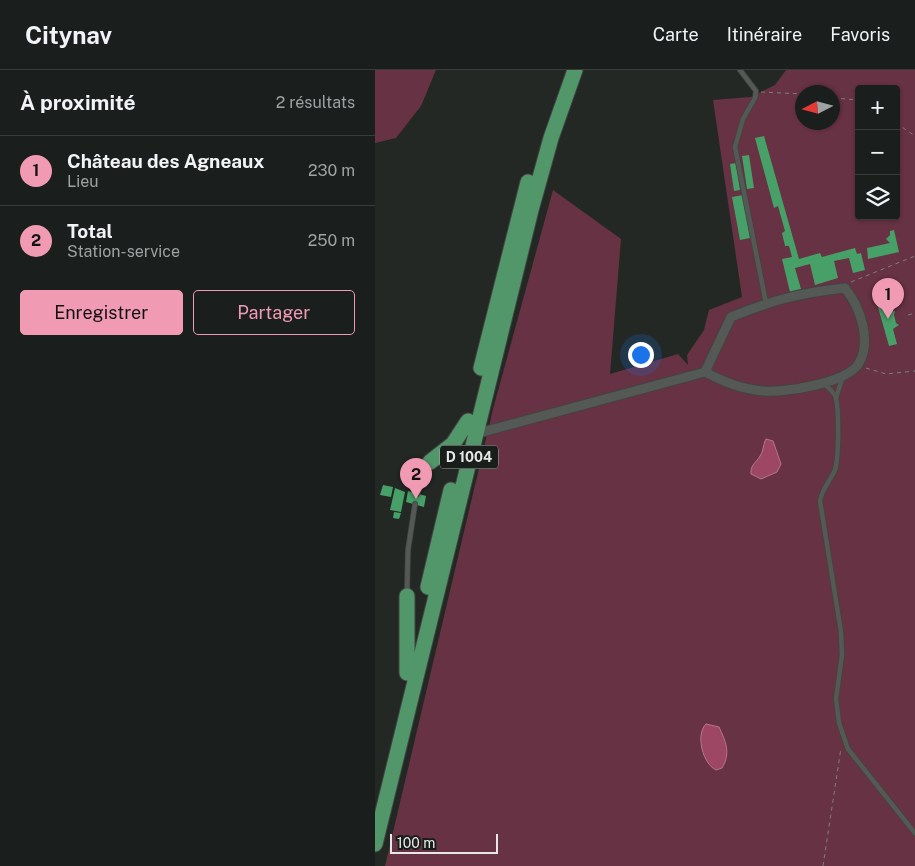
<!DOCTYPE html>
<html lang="fr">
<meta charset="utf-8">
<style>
:root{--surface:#1a1e1c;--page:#232725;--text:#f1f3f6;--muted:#9fa2a3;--line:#383c3b;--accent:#f19ab3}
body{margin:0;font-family:"Public Sans",sans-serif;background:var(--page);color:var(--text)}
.controls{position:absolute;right:15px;top:15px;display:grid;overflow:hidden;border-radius:5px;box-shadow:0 1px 4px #0004}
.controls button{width:45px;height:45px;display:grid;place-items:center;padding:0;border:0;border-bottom:1px solid var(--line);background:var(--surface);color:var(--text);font:25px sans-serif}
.compass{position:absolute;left:420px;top:15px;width:45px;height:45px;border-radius:50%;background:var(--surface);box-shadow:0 1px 4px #0004;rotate:264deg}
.scale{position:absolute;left:15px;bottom:12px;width:108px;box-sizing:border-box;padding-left:5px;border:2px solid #e5e8e6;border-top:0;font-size:14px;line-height:18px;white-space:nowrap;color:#e5e8e6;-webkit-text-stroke:4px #1a1e1b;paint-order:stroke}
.you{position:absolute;left:265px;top:284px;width:18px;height:18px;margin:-12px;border:4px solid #fff;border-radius:50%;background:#1a73e8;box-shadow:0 0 0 8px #1a73e833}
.badge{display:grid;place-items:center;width:32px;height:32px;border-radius:50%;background:var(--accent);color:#111;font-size:16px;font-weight:700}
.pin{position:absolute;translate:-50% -41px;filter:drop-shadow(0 1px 2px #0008)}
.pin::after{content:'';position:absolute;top:26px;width:18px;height:15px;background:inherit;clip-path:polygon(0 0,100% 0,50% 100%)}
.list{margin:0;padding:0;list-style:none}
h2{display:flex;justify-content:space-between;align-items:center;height:65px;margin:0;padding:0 20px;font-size:21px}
h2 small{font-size:16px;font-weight:400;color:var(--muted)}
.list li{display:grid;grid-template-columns:32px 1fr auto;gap:15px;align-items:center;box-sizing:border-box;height:70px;padding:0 20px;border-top:1px solid var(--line)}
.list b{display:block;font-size:19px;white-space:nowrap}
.list p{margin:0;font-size:16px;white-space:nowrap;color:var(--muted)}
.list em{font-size:16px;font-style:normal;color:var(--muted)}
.actions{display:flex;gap:10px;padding:15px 20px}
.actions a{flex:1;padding:11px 0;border:1px solid var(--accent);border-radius:5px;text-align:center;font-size:18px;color:var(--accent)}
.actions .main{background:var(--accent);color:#111}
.icon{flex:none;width:28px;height:28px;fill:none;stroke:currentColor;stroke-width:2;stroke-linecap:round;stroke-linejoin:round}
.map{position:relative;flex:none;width:540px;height:796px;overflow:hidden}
header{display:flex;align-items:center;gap:30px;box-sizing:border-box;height:70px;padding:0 25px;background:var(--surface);border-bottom:1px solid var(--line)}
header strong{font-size:24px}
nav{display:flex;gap:28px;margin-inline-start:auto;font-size:18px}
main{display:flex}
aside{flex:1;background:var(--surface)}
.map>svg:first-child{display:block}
.green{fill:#673243;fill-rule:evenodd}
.water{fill:#9e4764;stroke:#b3778b}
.building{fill:#47a068}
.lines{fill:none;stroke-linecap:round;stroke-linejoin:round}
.lane-casing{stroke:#414442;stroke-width:6}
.street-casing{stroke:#414442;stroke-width:11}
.highway-casing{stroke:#414442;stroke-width:17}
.path{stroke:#7b7f7d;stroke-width:1;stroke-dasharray:4 4;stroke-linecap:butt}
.lane{stroke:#545955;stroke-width:4.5}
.street{stroke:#545955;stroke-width:9}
.highway{stroke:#529769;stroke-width:15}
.labels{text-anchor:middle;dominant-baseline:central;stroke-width:5;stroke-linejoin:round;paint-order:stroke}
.shield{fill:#1a1e1b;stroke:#a8aba9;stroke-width:1}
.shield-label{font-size:14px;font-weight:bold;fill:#e5e8e6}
</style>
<header>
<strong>Citynav</strong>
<nav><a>Carte</a><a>Itinéraire</a><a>Favoris</a></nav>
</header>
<main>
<aside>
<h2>À proximité<small>2 résultats</small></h2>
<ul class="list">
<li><span class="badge">1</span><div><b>Château des Agneaux</b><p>Lieu</p></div><em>230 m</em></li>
<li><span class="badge">2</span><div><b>Total</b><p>Station-service</p></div><em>250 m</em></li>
</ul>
<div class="actions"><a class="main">Enregistrer</a><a>Partager</a></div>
</aside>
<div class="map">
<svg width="540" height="796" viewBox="0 0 540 796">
<rect width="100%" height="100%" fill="#232825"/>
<path class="green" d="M0 0H61L46 36 21 68 0 73Z
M411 0H540V796H10L118 339 178 120 246 169 235 304 303 284 313 295 312 285 329 260 334 240 367 227 338 30 376 27 400 15ZM484 19H521V146H484ZM428 22H458V52H428Z"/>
<path class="water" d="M391 369 398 371 406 394 402 402 386 409 376 404C375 395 381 393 385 386 389 380 388 374 391 369Z
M331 654 344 657C351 672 356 683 347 698L341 700C328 694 320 665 331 654Z"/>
<path class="building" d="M389 66 424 189 445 183 447 187 480 178 482 184 486 183 490 200 478 203 474 188 459 191 463 208 440 215 435 194 420 198 426 219 415 222 407 189 417 187 414 176H410L407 163 410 161 403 136 399 138 380 68Z
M374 85 379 118 372 119 367 86Z
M361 93 365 120 359 121 355 94Z
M368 125 375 168 365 170 357 127Z
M519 160 524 182 493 189 492 178 515 173 511 169 515 165V161Z
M507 221 513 242 520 241 519 245 521 253 524 255 518 259 522 274 514 276 499 223Z
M8 415 18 417 16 427 5 425Z
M20 418 30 422 26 442 15 440Z
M33 421 51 426 49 437 31 432Z
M19 442 26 443 24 449 18 448Z"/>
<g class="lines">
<g class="lane-casing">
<path id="lane" d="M365 0 381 21 380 28 368 49 360 77 391 233
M448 313C453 317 459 322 461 328 464 341 464 387 460 400 455 411 447 419 445 431L466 562 467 585 461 629 464 653 473 679 540 763
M461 328 468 306
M42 424 54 394
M32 522 33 480 40 434"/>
</g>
<g class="street-casing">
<path id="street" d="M100 364 330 302C349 312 366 319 388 321 409 323 473 313 484 293 497 270 485 237 470 218 424 223 398 230 356 247L330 302"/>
</g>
<g class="highway-casing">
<path id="highway" d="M106 298 153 112
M55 392 78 374 93 351
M53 517 76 420
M32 526V603
M0 774 156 140 176 68 200 0"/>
</g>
<path class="path" d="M386 22 428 24
M458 28 484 30
M521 53 540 66
M476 212 540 186
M533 245 540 243
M491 298 511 304 540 301
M448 796 466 678"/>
<use href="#lane" class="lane"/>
<use href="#street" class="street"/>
<use href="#highway" class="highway"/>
</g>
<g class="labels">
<rect class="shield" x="65" y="375.5" width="58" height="23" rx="4"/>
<g class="shield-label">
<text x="94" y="387">D 1004</text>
</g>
</g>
</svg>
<div class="controls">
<button>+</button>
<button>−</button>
<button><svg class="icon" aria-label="layers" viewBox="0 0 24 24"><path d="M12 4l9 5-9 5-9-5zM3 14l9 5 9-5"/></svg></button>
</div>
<svg class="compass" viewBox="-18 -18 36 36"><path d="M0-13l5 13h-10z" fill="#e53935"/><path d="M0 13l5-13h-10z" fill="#9fa2a3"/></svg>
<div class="scale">100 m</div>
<div class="you"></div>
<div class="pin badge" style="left:513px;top:249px">1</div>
<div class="pin badge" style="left:41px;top:429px">2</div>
</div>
</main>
